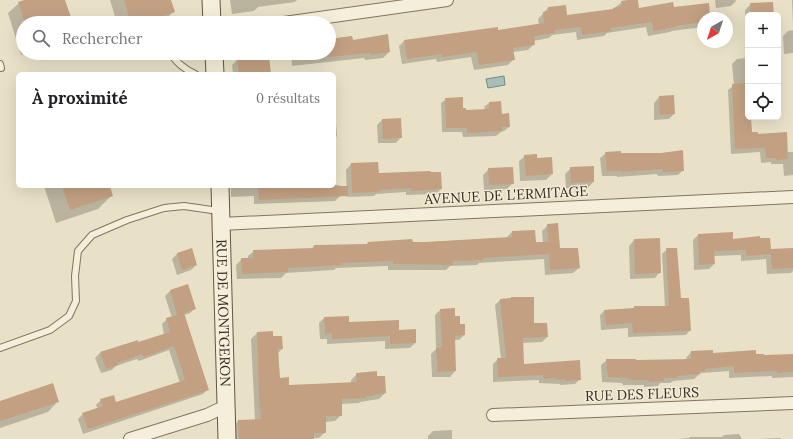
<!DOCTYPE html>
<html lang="fr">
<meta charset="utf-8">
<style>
:root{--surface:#fff;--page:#f2f2f2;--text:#202124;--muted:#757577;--line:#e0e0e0}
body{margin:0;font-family:Lora,serif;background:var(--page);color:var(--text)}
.controls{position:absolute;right:12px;top:12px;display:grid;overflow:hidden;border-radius:6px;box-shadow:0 4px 16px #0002}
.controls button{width:36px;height:36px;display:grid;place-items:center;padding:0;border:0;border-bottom:1px solid var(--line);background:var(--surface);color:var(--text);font:20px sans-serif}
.compass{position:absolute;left:697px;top:12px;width:36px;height:36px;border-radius:50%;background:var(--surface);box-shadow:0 4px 16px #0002;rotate:219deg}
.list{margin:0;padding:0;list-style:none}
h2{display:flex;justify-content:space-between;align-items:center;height:52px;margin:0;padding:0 16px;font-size:17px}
h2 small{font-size:13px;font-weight:400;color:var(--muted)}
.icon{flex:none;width:22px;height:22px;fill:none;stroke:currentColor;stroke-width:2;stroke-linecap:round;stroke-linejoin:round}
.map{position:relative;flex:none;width:793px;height:439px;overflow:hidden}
.search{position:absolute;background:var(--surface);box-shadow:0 4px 16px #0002;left:16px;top:16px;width:320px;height:44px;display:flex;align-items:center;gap:10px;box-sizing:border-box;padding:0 14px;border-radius:22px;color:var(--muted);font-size:15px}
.panel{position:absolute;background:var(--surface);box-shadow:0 4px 16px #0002;left:16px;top:72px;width:320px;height:116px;border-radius:6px}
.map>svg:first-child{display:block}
.water{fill:#a8beb8;stroke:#708b85}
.shadow{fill:#0003}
.building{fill:#c3a082}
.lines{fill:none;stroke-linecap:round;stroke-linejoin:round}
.lane-casing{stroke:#83745f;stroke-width:8}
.street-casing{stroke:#83745f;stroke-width:14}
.secondary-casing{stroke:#655542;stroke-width:19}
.lane{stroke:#f5eeda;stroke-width:6}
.street{stroke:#f5eeda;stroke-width:12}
.secondary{stroke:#f5eeda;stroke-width:17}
.labels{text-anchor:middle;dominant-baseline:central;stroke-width:3;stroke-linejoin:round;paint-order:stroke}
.street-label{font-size:14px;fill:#352b21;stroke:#f2ebd6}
</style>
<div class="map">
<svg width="793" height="439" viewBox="0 0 793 439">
<rect width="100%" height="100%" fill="#e9e1c7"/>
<path class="water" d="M504 76 505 85 488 88 486 79Z"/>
<path class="shadow" d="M28 0H64L72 23H23V53H26L21 55 8 13 19 3Z
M110 0H170L174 11 163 22 159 23H117Z
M230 0H297L295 2 258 7 254 11 232 14Z
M634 0H637L638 9 673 8 709 18H703V27L672 31 670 32 648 36 646 27 607 33 604 36 577 40 576 32 552 35 549 38 533 41 534 44 528 50 513 52 514 59 508 65 474 70 471 57 437 62 436 59 402 64 399 46 404 41 498 31 539 25 538 19 548 8 566 17 612 10 622 2Z
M715 0H736V1L731 6 716 8Z
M792 0H793V27Z
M751 4 773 15H748V29H746L745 10Z
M793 30V53L784 54 783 36 788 31Z
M329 40 352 41 389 52 383 58 365 60 364 58 292 66 291 53H329Z
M268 56 270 74H233L232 65 237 60Z
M748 58V117H750L751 133 757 135 787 153 788 152H793V175L784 176 783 164H771V162L761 163 760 152 731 154 728 90 734 85 732 64 737 59Z
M659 97 674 114 669 119 654 120V103Z
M446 99 465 111 485 110 484 107 489 103 501 115 509 127 504 131 501 132 496 136 463 137 462 132H442L441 103Z
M382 120 401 137 396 143H378L377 125Z
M334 123H336L337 136 334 139Z
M606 153 620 154 683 170 678 175 658 176 657 174 617 177V176H602L600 158Z
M525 156 537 159 552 174 546 180 520 181 519 161Z
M351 164 378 174 441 189 436 194 406 195V192L376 194 374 196 347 197 346 170Z
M593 167V182L588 188H566L565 174 571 168Z
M489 169 513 183 507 189 484 190 483 175Z
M334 185H339L340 196 335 201 254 204V196L231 197V186H289V188Z
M44 186H109L112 195 98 209 56 223Z
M548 225 559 249 579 268 573 273 545 275 544 259 479 263 477 265 450 266 446 270H388V266L336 268 334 270 286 273 281 278 237 279 236 265 242 259H248V256L254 251 311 249 314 246 412 243 506 238 512 232 534 231 535 243H543L542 231Z
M698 235 732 240 770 250 793 249V271L791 273 767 274 766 259 741 261V255L714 256V264L709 269 694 270 693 240Z
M634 240 660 272 655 278 630 279 629 246Z
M191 249 196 265 191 270 177 275 172 259 177 254Z
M667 249 680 299 690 330 686 335 628 337V328L601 330 600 315 605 310 633 309 635 307H665L662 254Z
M187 285 195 308 190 313 184 315 208 389 203 394 83 434 78 419 83 414 98 409 96 405 101 400 115 404 180 383 169 350 139 361 137 359 116 366 112 370 101 373 95 358 100 353 137 341 138 343 164 335 162 324 167 319 172 318 165 296 170 291Z
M511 298 533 324 547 337 542 342 522 343 523 365 580 379 575 384 560 385V384L539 383V380L493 382V364L498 359H501L495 305 500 300H509Z
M440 310 454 318 464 335 459 340H454L455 371 450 377H432L431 354 436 349 435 315Z
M324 318 398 331 415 343 410 348 385 349V341L327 344V339H320L319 323Z
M272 332V337L282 349 278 353 279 379 288 386 351 384V380L357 374 376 377 385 393 379 399 360 402 359 403 341 404V415L335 421 325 422V432L319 438 233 439 232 427 238 421 255 420 251 339 257 333Z
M691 352 763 356 793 355V377L772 378V376L729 378V371L701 373 694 379 673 381 670 383H660L658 386 644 387V385H623L622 383 602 382 601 365 607 360 635 361 686 360V358Z
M58 401 48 412 0 428V402Z
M452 430V439H428V436L433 431Z
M739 434 742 439H678L689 438 690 437H722L724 435Z
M780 438 782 439H757Z"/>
<path class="building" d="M24 0H65L73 23H25L18 2Z
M124 0H171L175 12 137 23H131Z
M628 0H638L639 8 673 2 674 7 709 3 710 18H703V22L676 26 677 27 653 31 652 22 610 28 611 31 582 35 581 27 555 30V33L534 36 535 45 513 48 515 60 479 65 477 52 442 57V54L407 59 404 40 498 27V30L544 23 543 12 548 11V7L566 5 567 15 613 9V8L622 6 621 1Z
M773 2 774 15H751L750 3Z
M388 34 390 52 370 55V53L329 57V39L352 36 353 40Z
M269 55 271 74H239L237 59Z
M748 83V117H751L752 132H758V134L787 132 788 159 776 160V158H766L765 148 735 149 732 84Z
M674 95 675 114 660 115 659 96Z
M463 97V108H466V110L489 109V102L501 101 502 114 509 113 510 127H502V131L467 133V128H446L445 98Z
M401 118 402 138 383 139 382 119Z
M683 150 684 171 663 172 662 169 622 172V171H607L605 152 621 151V153H661Z
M537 154V158L552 157 553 174 526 176 524 155Z
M378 162 379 173 430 171 431 172H441L442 189 411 191V188L380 190V192L352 193 351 163Z
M594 166V182L571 183 570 167Z
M513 167 514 184 489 185 488 168Z
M62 186H110L113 196 70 210Z
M297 186H348V196L259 200 258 188Z
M558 223 560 248H578L580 268 550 270 549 254 483 258V260L453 261V265L393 264V261L341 263V265L288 268V272L242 274 241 258H253V250L314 248V245L367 244 368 242 412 239 413 242H426L512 237V231L535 230 536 242H548L547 224Z
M733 232V239L760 236V238H770L771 249 793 248V268L772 269 771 254 746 256V250L714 251 715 264 699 265 698 234Z
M660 238 661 273 635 274 634 239Z
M192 248 197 265 182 270 177 253Z
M666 248H677L681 298H689L691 331 633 333 632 323 606 325 604 310 634 308V306H669Z
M188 284 196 309 184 313 209 390 88 429 82 413 103 406 100 399 114 395 116 402 185 380 174 346 144 357 142 354 117 363 118 365 106 369 100 352 138 340V342L170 332 166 318 177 315 170 290Z
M511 297H534V323H547L548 337 523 338 524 364 580 360 581 380 565 381V379L556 380V378L544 379 543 375 498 377 497 358H506L500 299 511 298Z
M455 308V316H460V324H465V335L455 336 456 371 438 372 436 348 442 347 440 309Z
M349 316V322L399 320V330L416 329V343L390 344V336L332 339V333L325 334 324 317Z
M273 331V336H282L283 349H278L280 378 289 377V385L357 382 356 373 377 371V376H385L386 393 374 395V396H366V398L342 399V416H326V433H314V439H239L238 420 261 419 259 397 257 332Z
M713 350V353L756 350V354H764V355L793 354V372L777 373V371L734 373V366L705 369V371H700V374L677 376V378H664V381L649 382V380H628V378L608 377 606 359H636V360L691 359V351Z
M53 383 59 402 0 421V401Z"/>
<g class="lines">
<g class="lane-casing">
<path id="lane" d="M171 53C175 62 186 70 195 74
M0 64 1 68
M0 348 50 330 69 316 76 301 75 276 78 251 92 235 127 220 164 208 184 206 219 211"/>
</g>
<g class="street-casing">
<path id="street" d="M284 23 447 0
M221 224 793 197
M493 415 793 403
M130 439 207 415 226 406"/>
</g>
<g class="secondary-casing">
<g id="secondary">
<path d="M211 0 212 23"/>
<path d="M214 53 215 74"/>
<path id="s1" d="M220 186 227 439"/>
</g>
</g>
<use href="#lane" class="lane"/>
<use href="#street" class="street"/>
<use href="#secondary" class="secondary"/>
</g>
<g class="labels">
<g class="street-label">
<text transform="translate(506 195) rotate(-3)">AVENUE DE L'ERMITAGE</text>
<text stroke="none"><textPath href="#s1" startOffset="127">RUE DE MONTGERON</textPath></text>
<text transform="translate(642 394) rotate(-2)">RUE DES FLEURS</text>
</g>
</g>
</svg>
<div class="controls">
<button>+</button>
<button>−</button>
<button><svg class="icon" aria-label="locate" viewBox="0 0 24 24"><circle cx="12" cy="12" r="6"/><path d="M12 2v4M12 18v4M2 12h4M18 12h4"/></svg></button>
</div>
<svg class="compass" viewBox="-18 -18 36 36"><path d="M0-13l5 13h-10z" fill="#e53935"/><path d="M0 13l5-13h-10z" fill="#757577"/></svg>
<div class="search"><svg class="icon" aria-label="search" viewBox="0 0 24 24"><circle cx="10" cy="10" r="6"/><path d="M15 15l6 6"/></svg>Rechercher</div>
<section class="panel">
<h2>À proximité<small>0 résultats</small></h2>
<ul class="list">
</ul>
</section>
</div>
